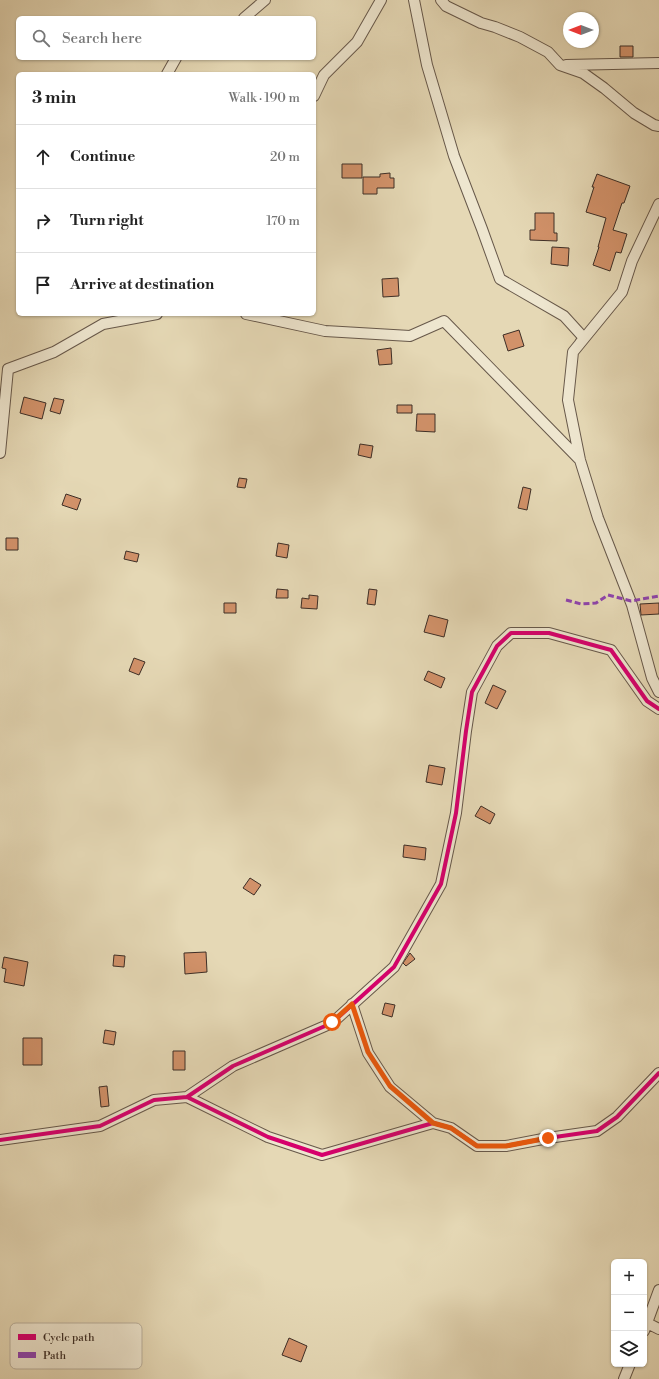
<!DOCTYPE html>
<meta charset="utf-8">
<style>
:root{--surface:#fff;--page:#f2f2f2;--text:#222;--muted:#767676;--line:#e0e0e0}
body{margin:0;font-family:"Libre Bodoni",serif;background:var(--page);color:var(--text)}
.controls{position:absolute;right:12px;bottom:12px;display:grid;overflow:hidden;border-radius:6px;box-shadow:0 1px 3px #0004}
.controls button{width:36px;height:36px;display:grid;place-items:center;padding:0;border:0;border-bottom:1px solid var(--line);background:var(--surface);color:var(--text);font:20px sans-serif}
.compass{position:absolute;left:563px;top:12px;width:36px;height:36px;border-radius:50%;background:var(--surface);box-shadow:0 1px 3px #0004;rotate:270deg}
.stop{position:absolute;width:12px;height:12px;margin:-9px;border:3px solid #ea580c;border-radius:50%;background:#fff}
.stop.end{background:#ea580c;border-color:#fff;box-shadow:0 1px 4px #0008}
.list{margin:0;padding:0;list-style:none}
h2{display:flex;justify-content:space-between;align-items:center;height:52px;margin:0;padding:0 16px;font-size:17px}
h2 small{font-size:13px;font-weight:400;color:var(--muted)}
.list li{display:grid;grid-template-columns:26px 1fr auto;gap:12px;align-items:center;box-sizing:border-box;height:64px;padding:0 16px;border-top:1px solid var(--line)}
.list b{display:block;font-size:15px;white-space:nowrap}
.list em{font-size:13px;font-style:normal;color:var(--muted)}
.icon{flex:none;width:22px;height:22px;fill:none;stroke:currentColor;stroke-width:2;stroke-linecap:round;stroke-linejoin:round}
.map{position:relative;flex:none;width:659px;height:1379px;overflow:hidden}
.search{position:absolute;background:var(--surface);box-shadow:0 1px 3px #0004;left:16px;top:16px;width:300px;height:44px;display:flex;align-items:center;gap:10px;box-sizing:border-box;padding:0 14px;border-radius:6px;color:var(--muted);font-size:15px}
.panel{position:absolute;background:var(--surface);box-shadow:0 1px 3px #0004;left:16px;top:72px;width:300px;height:244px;border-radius:6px}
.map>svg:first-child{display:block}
.building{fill:#d2926a;stroke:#3d2e26}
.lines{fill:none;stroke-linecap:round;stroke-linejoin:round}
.street-casing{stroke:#67584a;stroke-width:12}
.street{stroke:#eee6cf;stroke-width:10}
.quiet{stroke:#8e44ad;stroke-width:3;stroke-dasharray:6 3;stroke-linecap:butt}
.cycleway-casing{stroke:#eee6cf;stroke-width:6}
.cycleway{stroke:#d6006c;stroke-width:4}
.route{stroke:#ea580c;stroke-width:5}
.key{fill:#eee6cf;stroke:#b9af9c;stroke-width:1}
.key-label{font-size:11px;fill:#3d2e26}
</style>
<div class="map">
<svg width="659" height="1379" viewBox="0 0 659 1379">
<rect width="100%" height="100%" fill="#e5d8b5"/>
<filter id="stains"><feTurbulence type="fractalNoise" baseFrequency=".005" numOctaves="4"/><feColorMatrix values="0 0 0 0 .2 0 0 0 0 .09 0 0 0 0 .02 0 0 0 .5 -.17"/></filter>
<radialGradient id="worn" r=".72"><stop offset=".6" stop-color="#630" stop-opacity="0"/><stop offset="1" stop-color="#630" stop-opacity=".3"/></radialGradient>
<path class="building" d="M620 46H633V57H620Z
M342 164H362V178H342Z
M390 173V178H394V188H377V194H363V177H380V174Z
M597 174 630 186 624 203H622L613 230 627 234 621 253 616 252 610 271 593 265 599 247H598L606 218 586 212 594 187H592Z
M535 213H554V233H557V241L530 240V230H535Z
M552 247 569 248 568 266 551 264Z
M398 278 399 296 383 297 382 279Z
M519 330 524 346 508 351 503 335Z
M391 348 392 364 379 365 377 350Z
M24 397 46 403 42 419 20 413Z
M54 398 64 400 60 414 50 411Z
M397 405H412V413H397Z
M417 414H435V432L416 431Z
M360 444 373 446 371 458 358 455Z
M239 478 247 479 245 488 237 487Z
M523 487 531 489 527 510 518 508Z
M66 494 81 499 77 510 62 505Z
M6 538H18V550H6Z
M278 543 289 545 287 558 276 556Z
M126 551 139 554 137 562 124 559Z
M277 589 288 590V598H276Z
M369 589 377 590 375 605 367 604Z
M309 595 318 596 317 609 301 608 302 598 309 599Z
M224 603H236V613H224Z
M659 603V614L641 615 640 604Z
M429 615 448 620 444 637 424 632Z
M134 658 145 662 139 675 129 671Z
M428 671 445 678 441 688 424 680Z
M493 685 506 691 497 709 485 703Z
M429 765 445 768 442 785 426 782Z
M481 806 495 814 490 824 475 816Z
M404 845 426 848 425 860 403 857Z
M250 878 261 885 254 895 243 888Z
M206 952 207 972 185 974 184 953Z
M410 953 415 959 406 966 403 963Z
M114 955 125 956 124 967 113 966Z
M4 957 28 962 24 986 4 982 6 969 2 968Z
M385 1003 395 1005 392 1017 382 1014Z
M105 1030 116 1032 114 1045 103 1043Z
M23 1038H42V1065H23Z
M173 1051H185V1070H173Z
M107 1086 109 1106 101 1107 99 1087Z
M289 1338 307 1346 301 1362 282 1355Z"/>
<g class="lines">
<g class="street-casing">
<path id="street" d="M414 0 427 65 454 156 482 229 500 279 564 316 584 338 580 343
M441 0 446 6 481 23 495 27 520 37 548 52 560 65 583 73 604 88 634 113 654 125 659 126
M244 18 265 0
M566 65 659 63
M167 74 176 58
M314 96 324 75 357 42 381 0
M659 204 632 261 622 292 573 352 568 400 580 460 598 518 632 605 652 678 659 692
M246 314 325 331 410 336 444 321 580 460
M0 453 8 369 54 352 103 324 157 314
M352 1004 368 1053 390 1087 433 1123
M187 1097 233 1066 332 1023 394 967 441 884 456 813 466 731 472 692 497 646 511 633H549L611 650 647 701 659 709
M0 1140 100 1126 154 1100 187 1097 268 1137 322 1155 433 1123 451 1128 477 1146H506L548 1138 597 1131 617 1117 659 1073
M647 1323 659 1329
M644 1331 659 1290
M624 1379 630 1364"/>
</g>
<use href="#street" class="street"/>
<path class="quiet" d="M566 600 581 604 596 603 608 595 631 601 659 596"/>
<g class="cycleway-casing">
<path id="cycleway" d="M187 1097 233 1066 332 1023 394 967 441 884 456 813 466 731 472 692 497 646 511 633H549L611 650 647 701 659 709
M0 1140 100 1126 154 1100 187 1097 268 1137 322 1155 433 1123 451 1128 477 1146H506L548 1138 597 1131 617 1117 659 1073"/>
</g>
<use href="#cycleway" class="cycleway"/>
</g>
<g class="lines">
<path class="route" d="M332 1022 352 1004 368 1052 390 1086 433 1123 451 1128 477 1146H506L548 1138"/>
</g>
<rect x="10" y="1323" width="132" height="46" rx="6" class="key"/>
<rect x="18" y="1334" width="18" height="6" fill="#d6006c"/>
<rect x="18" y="1352" width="18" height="6" fill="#8e44ad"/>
<g class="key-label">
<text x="43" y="1341">Cycle path</text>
<text x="43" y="1359">Path</text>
</g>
<rect width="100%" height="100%" filter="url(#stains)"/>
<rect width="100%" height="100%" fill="url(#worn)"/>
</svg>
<div class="controls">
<button>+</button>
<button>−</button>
<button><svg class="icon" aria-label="layers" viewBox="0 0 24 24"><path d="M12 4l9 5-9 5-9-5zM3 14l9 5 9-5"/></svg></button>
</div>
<svg class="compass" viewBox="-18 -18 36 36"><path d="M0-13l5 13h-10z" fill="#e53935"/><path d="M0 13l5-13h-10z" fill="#767676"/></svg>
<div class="stop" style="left:332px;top:1022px"></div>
<div class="stop end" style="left:548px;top:1138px"></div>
<div class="search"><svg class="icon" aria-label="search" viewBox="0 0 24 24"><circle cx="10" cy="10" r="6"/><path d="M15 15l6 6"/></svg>Search here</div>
<section class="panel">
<h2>3 min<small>Walk · 190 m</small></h2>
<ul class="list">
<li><svg class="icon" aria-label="ahead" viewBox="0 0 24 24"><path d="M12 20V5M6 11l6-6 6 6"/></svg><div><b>Continue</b></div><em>20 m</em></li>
<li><svg class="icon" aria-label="right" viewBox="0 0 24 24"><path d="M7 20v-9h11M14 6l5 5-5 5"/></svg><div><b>Turn right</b></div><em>170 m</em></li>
<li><svg class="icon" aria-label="arrive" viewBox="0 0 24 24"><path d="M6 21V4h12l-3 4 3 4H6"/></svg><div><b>Arrive at destination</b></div></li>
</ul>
</section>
</div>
